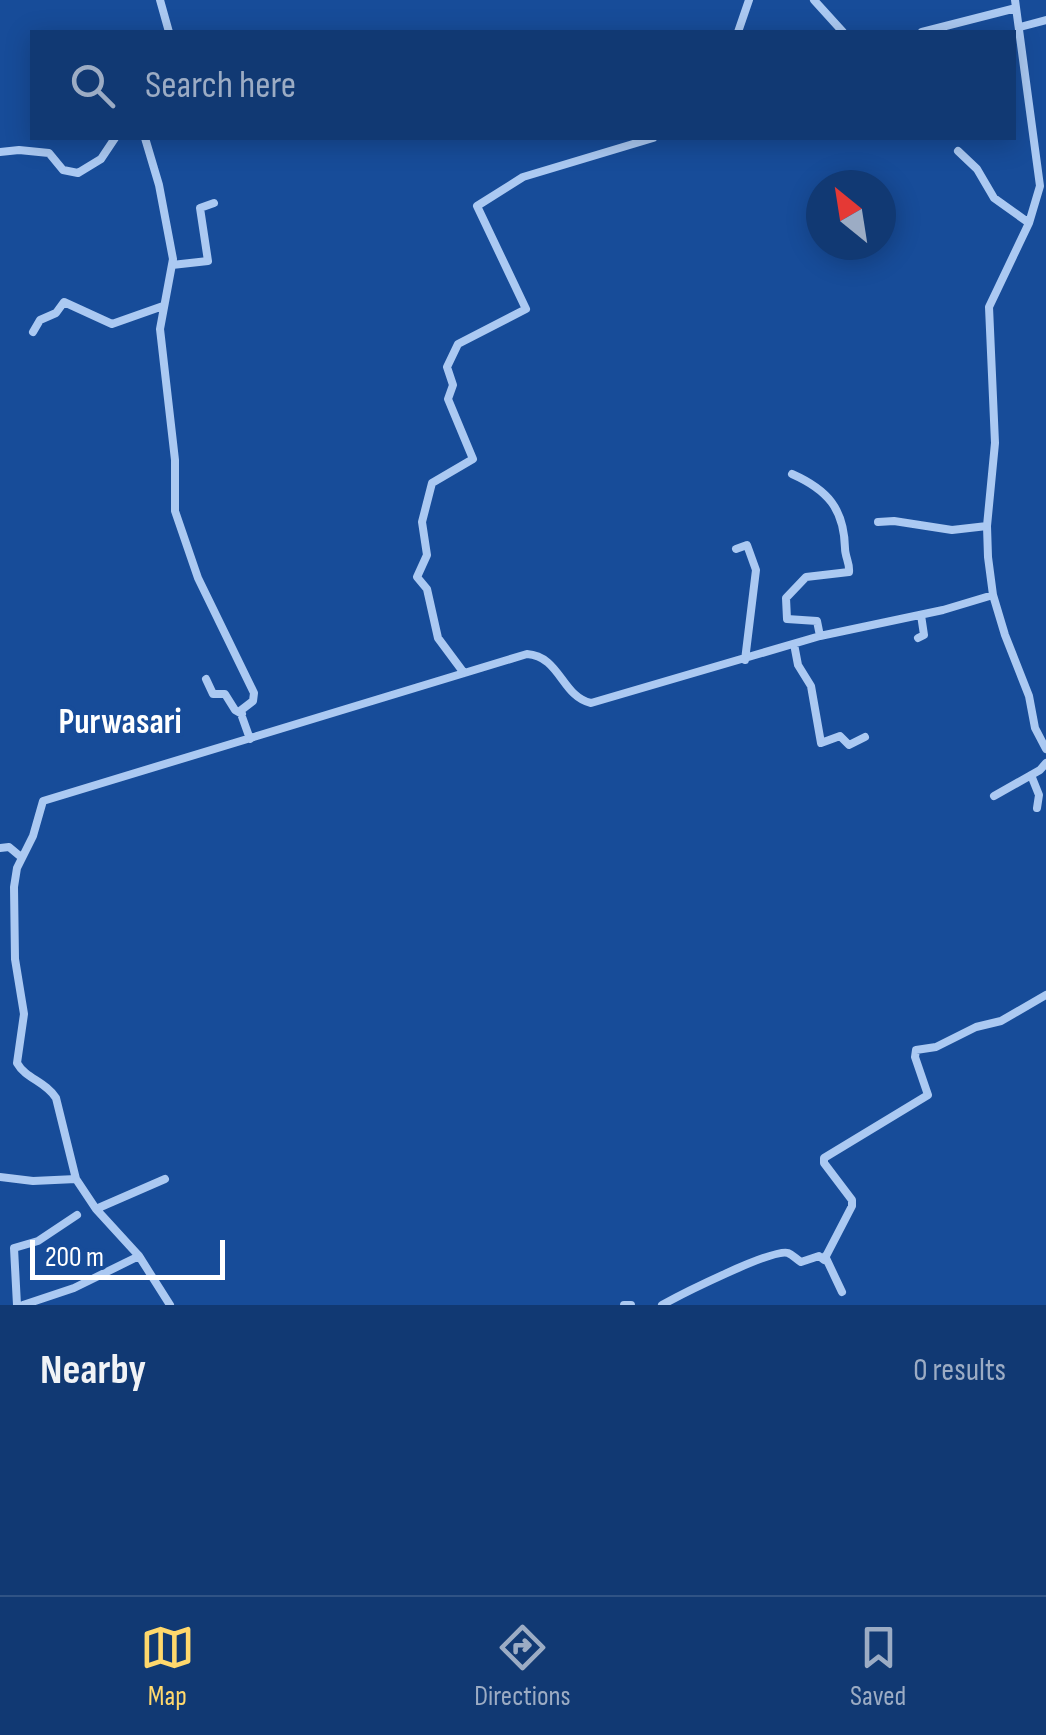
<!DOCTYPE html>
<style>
:root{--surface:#113973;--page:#1e447b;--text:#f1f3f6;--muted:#9cacc4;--line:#305385;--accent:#ffd86c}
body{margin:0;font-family:"Sofia Sans Condensed",sans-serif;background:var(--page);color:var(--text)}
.compass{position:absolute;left:806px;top:170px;width:90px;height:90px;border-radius:50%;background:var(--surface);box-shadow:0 5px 25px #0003;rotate:330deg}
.scale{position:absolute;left:30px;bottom:25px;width:195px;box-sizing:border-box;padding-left:10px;border:5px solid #fff;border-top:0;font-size:28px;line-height:35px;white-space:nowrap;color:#fff;-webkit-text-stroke:8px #174c99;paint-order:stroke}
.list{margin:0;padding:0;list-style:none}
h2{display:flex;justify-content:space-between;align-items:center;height:130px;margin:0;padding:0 40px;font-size:42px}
h2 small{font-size:32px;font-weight:400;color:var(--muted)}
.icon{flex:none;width:55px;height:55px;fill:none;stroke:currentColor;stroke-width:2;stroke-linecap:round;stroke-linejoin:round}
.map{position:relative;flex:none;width:1046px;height:1305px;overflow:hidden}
.search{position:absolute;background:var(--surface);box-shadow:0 5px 25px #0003;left:30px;right:30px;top:30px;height:110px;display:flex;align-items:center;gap:25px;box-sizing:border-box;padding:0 35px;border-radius:0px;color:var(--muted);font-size:38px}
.sheet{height:290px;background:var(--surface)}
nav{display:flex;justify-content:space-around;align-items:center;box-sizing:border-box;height:140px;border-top:2px solid var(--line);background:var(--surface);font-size:28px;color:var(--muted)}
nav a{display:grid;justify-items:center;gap:5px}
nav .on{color:var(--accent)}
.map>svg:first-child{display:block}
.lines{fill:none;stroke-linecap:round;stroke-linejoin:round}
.street{stroke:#abc9f2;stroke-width:8}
.labels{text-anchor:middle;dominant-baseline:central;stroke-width:8;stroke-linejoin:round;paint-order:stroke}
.quarter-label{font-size:35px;font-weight:bold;fill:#fff;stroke:#174c99}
</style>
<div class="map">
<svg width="1046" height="1305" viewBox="0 0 1046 1305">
<rect width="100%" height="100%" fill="#174c99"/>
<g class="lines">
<path class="street" d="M160 0 169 32
M814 0 843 32
M1015 0 1040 186 1029 223 989 307 995 443 987 526 988 557 993 595 1005 635 1029 696 1035 728 1046 749
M1020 27 1046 20
M738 32 749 0
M922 32 1016 8
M145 138 159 185 173 259 160 329 175 460V511L198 578 254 693 253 701 240 711 250 739
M958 151 977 169 994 198 1029 223
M0 152 19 150 49 153 63 170 78 173 101 159 115 138
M172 265 208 261 200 208 214 203
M33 332 40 320 56 313 64 302 112 324 163 306
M792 474C828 490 844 509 845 548 845 557 850 563 849 572L806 577 786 598 787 619 817 621 820 636
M878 522 894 521 952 530 987 526
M736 549 747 545 756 570 745 660
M918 638 924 635 921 615
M794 644 798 665 811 686 821 743 840 736 849 745 865 737
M464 673 438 638 427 589 417 577 427 555 422 522 432 483 473 459 448 399 453 385 447 367 458 344 526 309 477 206 523 177 653 138
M206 679 213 694H225L235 710 242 714
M1031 775 1039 795 1037 808
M994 796 1040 770 1046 763
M0 848 9 847 21 857
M0 1177 33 1181 76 1179
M96 1209 165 1179
M825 1256 842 1292
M17 1305 14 1248 38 1241 77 1215
M23 1305 74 1288 139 1256
M170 1305 139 1256 96 1209 76 1179 56 1098C45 1081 26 1079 17 1063L24 1014 15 959 14 887 17 868 33 836 43 801 527 654C560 656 562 697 591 703L820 636 943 610 993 595
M624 1305H631
M662 1305C680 1295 773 1248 788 1253 793 1255 796 1259 801 1262L819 1256 824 1260 852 1206V1200L824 1163V1158L928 1095 915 1057 916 1050 936 1047 976 1027 1001 1021 1046 995"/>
</g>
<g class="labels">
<g class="quarter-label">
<text x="120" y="722">Purwasari</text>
</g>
</g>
</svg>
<svg class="compass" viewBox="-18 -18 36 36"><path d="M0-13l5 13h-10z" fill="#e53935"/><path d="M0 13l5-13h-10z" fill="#9cacc4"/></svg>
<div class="scale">200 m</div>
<div class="search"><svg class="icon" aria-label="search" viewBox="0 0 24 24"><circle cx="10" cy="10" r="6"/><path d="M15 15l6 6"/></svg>Search here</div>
</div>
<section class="sheet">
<h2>Nearby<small>0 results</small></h2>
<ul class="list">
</ul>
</section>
<nav>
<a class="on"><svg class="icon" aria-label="map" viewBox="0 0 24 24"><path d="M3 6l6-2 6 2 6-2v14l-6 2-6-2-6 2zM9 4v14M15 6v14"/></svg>Map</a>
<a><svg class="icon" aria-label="directions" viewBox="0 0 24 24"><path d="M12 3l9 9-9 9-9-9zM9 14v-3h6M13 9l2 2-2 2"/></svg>Directions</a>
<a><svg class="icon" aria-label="saved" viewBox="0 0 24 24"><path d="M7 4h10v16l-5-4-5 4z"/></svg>Saved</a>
</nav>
